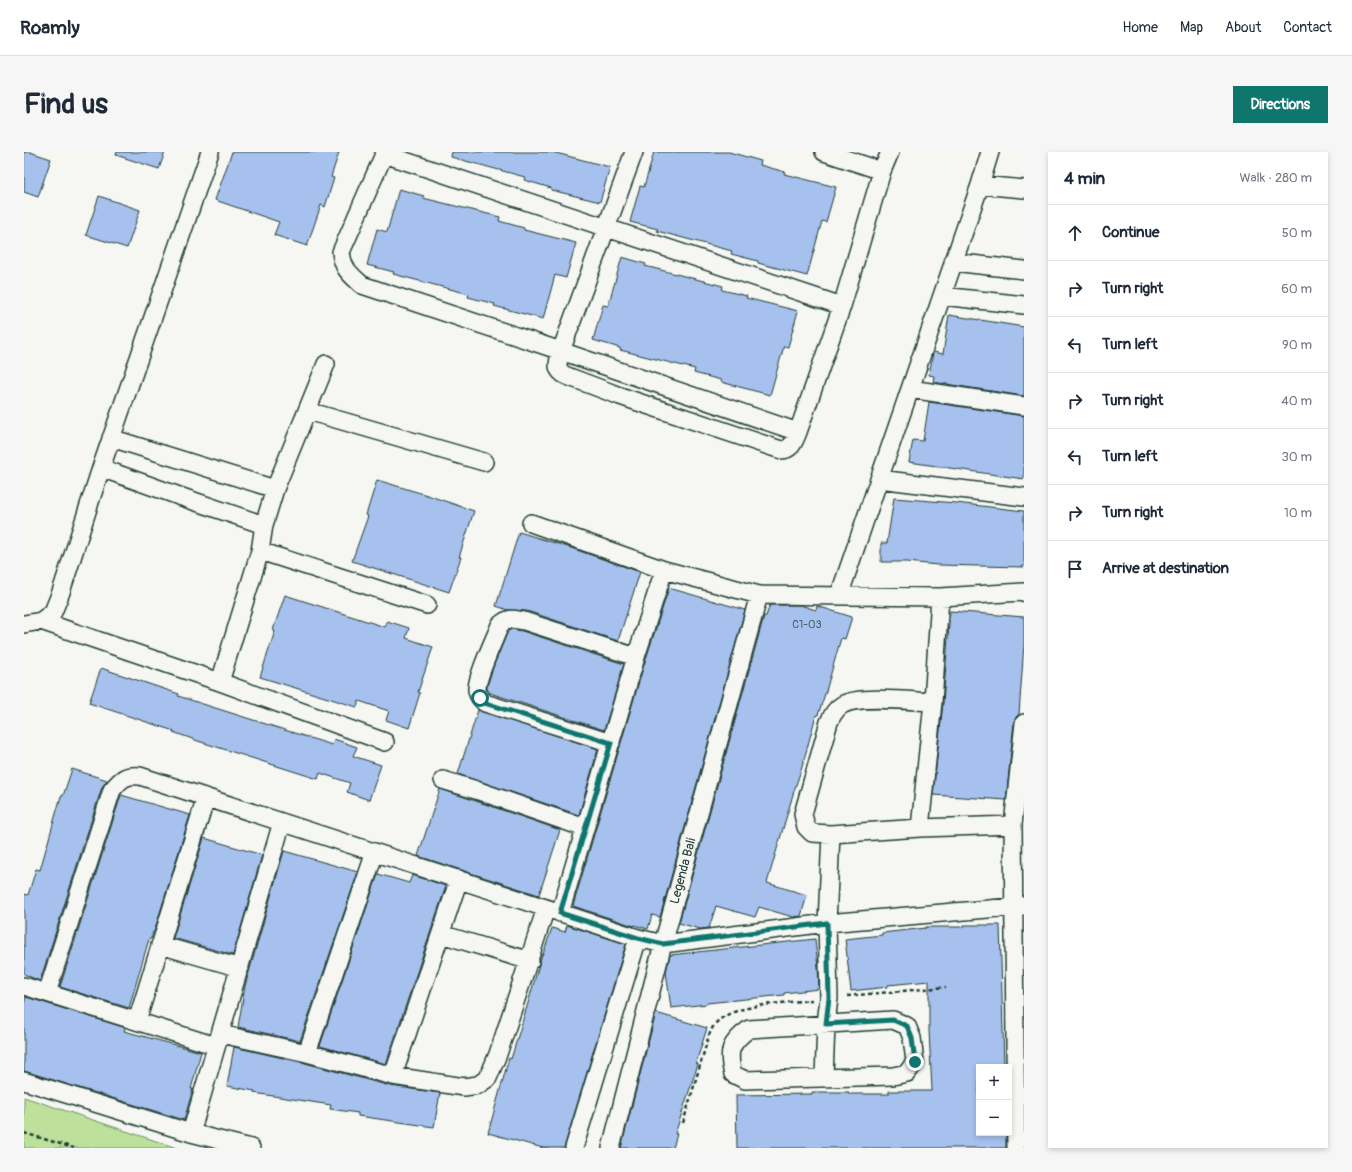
<!DOCTYPE html>
<meta charset="utf-8">
<style>
:root{--surface:#fff;--page:#f6f6f7;--text:#1f2937;--muted:#747a83;--line:#e0e1e3;--accent:#0f766e}
body{margin:0;font-family:Pangolin,sans-serif;background:var(--page);color:var(--text)}
.controls{position:absolute;right:12px;bottom:12px;display:grid;overflow:hidden;border-radius:0px;box-shadow:0 2px 6px #0003}
.controls button{width:36px;height:36px;display:grid;place-items:center;padding:0;border:0;border-bottom:1px solid var(--line);background:var(--surface);color:var(--text);font:20px sans-serif}
.stop{position:absolute;width:12px;height:12px;margin:-9px;border:3px solid #0f766e;border-radius:50%;background:#fff}
.stop.end{background:#0f766e;border-color:#fff;box-shadow:0 1px 4px #0008}
.list{margin:0;padding:0;list-style:none}
h2{display:flex;justify-content:space-between;align-items:center;height:52px;margin:0;padding:0 16px;font-size:17px}
h2 small{font-size:13px;font-weight:400;color:var(--muted)}
.list li{display:grid;grid-template-columns:26px 1fr auto;gap:12px;align-items:center;box-sizing:border-box;height:56px;padding:0 16px;border-top:1px solid var(--line)}
.list b{display:block;font-size:15px;white-space:nowrap}
.list em{font-size:13px;font-style:normal;color:var(--muted)}
.icon{flex:none;width:22px;height:22px;fill:none;stroke:currentColor;stroke-width:2;stroke-linecap:round;stroke-linejoin:round}
.map{position:relative;flex:none;width:1000px;height:996px;overflow:hidden;border-radius:0px}
header{display:flex;align-items:center;gap:24px;box-sizing:border-box;height:56px;padding:0 20px;background:var(--surface);border-bottom:1px solid var(--line)}
header strong{font-size:19px}
nav{display:flex;gap:22px;margin-inline-start:auto;font-size:14px}
.intro{display:flex;align-items:center;justify-content:space-between;box-sizing:border-box;height:96px;padding:0 24px}
h1{margin:0;font-size:28px}
.button{padding:10px 18px;border-radius:0px;background:var(--accent);color:#fff;font-size:14px;font-weight:700}
main{display:flex;gap:24px;padding:0 24px}
aside{flex:1;background:var(--surface);border-radius:0px;box-shadow:0 2px 6px #0003}
.map>svg:first-child{display:block}
.green{fill:#bde19b;stroke:#6e8f68}
.building{fill:#a7c1ee;stroke:#1f3d34}
.lines{fill:none;stroke-linecap:round;stroke-linejoin:round}
.street-casing{stroke:#1f3d34;stroke-width:20}
.path{stroke:#1f3d34;stroke-width:2.5;stroke-dasharray:4 3;stroke-linecap:butt}
.street{stroke:#f6f6f2;stroke-width:17}
.route{stroke:#0f766e;stroke-width:5}
.labels{text-anchor:middle;dominant-baseline:central;stroke-width:3;stroke-linejoin:round;paint-order:stroke}
.number-label{font-size:11px;fill:#415e62}
.street-label{font-size:13px;fill:#1f3d34;stroke:#f6f6f2}
</style>
<header>
<strong>Roamly</strong>
<nav><a>Home</a><a>Map</a><a>About</a><a>Contact</a></nav>
</header>
<div class="intro"><h1>Find us</h1><a class="button">Directions</a></div>
<main>
<div class="map">
<svg width="1000" height="996" viewBox="0 0 1000 996">
<rect width="100%" height="100%" fill="#f6f6f2"/>
<filter id="ink" filterUnits="userSpaceOnUse"><feTurbulence type="fractalNoise" baseFrequency=".025" numOctaves="2"/><feDisplacementMap in="SourceGraphic" scale="8" xChannelSelector="R" yChannelSelector="G"/><feConvolveMatrix kernelMatrix="1 2 1 2 8 2 1 2 1" color-interpolation-filters="sRGB"/></filter>
<g filter="url(#ink)">
<path class="green" d="M0 945 153 996H0Z"/>
<path class="building" d="M0 0H6L27 7 14 45 0 40Z
M93 0H141L135 17 92 3Z
M208 0H315L307 25 310 26 301 55 297 53 283 94 250 83 255 70 191 48Z
M428 0H528L586 15 576 50 527 38V36L500 28 501 25 427 5Z
M630 0H705L737 9 736 13 761 20 760 22 812 35 802 70 798 69 783 124 734 111V109L707 102 708 99 633 79 634 77 606 70 616 34 620 35Z
M375 37 400 44 399 46 476 65 475 69 500 76V78L552 91 542 126 531 123 519 167 470 154 471 152 444 145 445 142 369 122 370 120 343 113 353 77 363 80Z
M75 44 116 58 103 96 62 83Z
M598 105 622 112 621 114 699 134 698 138 723 144 722 146 774 159 764 195 760 194 746 243 697 230V228L670 221 671 217 596 198V196L569 188 579 153 584 154Z
M925 163 1000 175V244L909 230 910 224 905 223 909 201V200L919 202Z
M905 250 1000 264V327L885 310 889 288 899 289Z
M353 328 403 343 450 359 435 405H437L425 440 328 409 344 364 342 363Z
M870 346 932 351 1000 359V415L914 413 883 410H857V391H863Z
M495 380 544 395 616 420 594 489 503 459 484 458 472 454Z
M645 436 721 458 636 765 628 763 624 777 610 773V774L549 754 619 516Z
M261 443 361 475 363 469 385 476 382 486 409 495 394 540 396 541 385 576 362 568 365 559 335 549 333 555 236 525 251 479 249 478Z
M746 453H776L792 458 793 454 828 465 821 487 817 486 802 539 794 563H792L778 615 770 639 743 731 783 743 777 764 769 765 735 755 731 765 692 754 685 776 676 777 655 771 740 464H742Z
M926 459 1000 465V492L995 562 992 565 990 570 982 648 909 643 919 551Z
M488 477 498 479 600 512 580 578 466 541 463 537V534L470 513 484 479Z
M77 516 155 542 154 544 185 554 308 593 310 587 333 595 329 604 357 613 345 648 323 640 326 631 296 621 294 627 174 589 149 580 150 579 65 551Z
M454 558 574 597 555 663 434 622Z
M48 617 83 628 78 635 16 829 0 822V742L4 743 12 717 16 718 37 644H39Z
M416 637 449 648 536 678 515 743 394 704Z
M97 643 166 663 130 780H129L127 787H125L105 856 36 835Z
M180 686 238 703 209 803 149 786Z
M260 699 334 720 276 889 214 875 221 834Z
M354 722 385 731 388 723 422 734 362 912 296 894Z
M543 773 602 792 540 996H519L464 981 485 906 487 907 504 851 518 802H519L528 776 541 780Z
M940 773H976L980 915H955V981H982V996H713L712 943 788 942V940H825V942H865V939H907L908 938 905 879V829L864 833V835L827 839 821 787 858 783V781L902 776V775H940Z
M791 787 794 816 795 837 760 841V843L683 851V852L647 856 642 820 646 803Z
M2 845 99 875 101 877 100 879 177 900 167 937H169L160 968 0 919V852Z
M632 861 683 876 672 911 674 912 651 982H653L649 996H597Z
M210 895 281 911 366 934 416 941 410 975 334 964V961L306 957 307 953 230 941 231 939 203 934Z"/>
<g class="lines">
<g class="street-casing">
<path id="street" d="M361 0 317 100C319 117 325 121 338 133L537 199 774 280
M610 0 537 199C534 211 530 218 543 224L596 244 757 298C768 298 770 289 774 280L818 154 858 19 866 0
M800 0 858 19
M360 2 818 154
M956 33 1000 37
M929 110 1000 118
M918 144 1000 153
M886 237 1000 254
M284 259 460 310
M87 286 251 337
M77 316 155 344 240 373
M855 327 1000 345
M507 371 640 418 735 443 916 445 1000 440
M236 399 403 453
M815 444 956 33 966 0
M17 469 196 530 361 590
M0 472 17 469 29 460 37 440 77 316 186 0
M196 530 236 399 240 373 251 337 302 212
M909 550C888 549 835 543 818 553 811 557 808 564 805 570L779 662 782 675 788 681 807 682 896 676 989 673
M587 591 461 551C457 547 454 544 453 538 452 526 471 486 476 473 485 465 489 467 500 469L612 505
M419 628 452 638 561 676
M896 676 909 550 916 445
M536 761 612 505 640 418
M417 782 506 809
M136 793 216 816
M0 834 192 894
M23 841 88 638C98 626 101 623 116 624L614 786 639 792 803 771 1000 754
M869 868 883 874 888 886 891 910 883 921 869 924 721 928 709 922C703 899 706 891 725 877Z
M113 869 182 645
M197 882 283 901 369 924 440 935 454 933 464 926 474 902 522 756
M283 901 351 700
M369 924 435 727
M800 925 802 872 805 846 803 771 807 682
M0 929 167 981 227 996
M167 981 258 670
M550 996 614 786
M587 996 639 792 735 443
M992 996 989 673 1000 571"/>
</g>
<path class="path" d="M823 844 922 835
M659 971 685 883C687 879 689 873 693 870 711 852 762 851 788 848
M0 981 50 996"/>
<use href="#street" class="street"/>
</g>
</g>
<g class="lines" filter="url(#ink)">
<path class="route" d="M456 546 461 551 587 591 536 761 614 786 639 792 803 771 805 846 802 872 869 868 883 874 888 886 891 910"/>
</g>
<g class="labels">
<g class="number-label">
<text x="783" y="472">C1-03</text>
</g>
<g class="street-label">
<text transform="translate(659 719) rotate(-75)">Legenda Bali</text>
</g>
</g>
</svg>
<div class="controls">
<button>+</button>
<button>−</button>
</div>
<div class="stop" style="left:456px;top:546px"></div>
<div class="stop end" style="left:891px;top:910px"></div>
</div>
<aside>
<h2>4 min<small>Walk · 280 m</small></h2>
<ul class="list">
<li><svg class="icon" aria-label="ahead" viewBox="0 0 24 24"><path d="M12 20V5M6 11l6-6 6 6"/></svg><div><b>Continue</b></div><em>50 m</em></li>
<li><svg class="icon" aria-label="right" viewBox="0 0 24 24"><path d="M7 20v-9h11M14 6l5 5-5 5"/></svg><div><b>Turn right</b></div><em>60 m</em></li>
<li><svg class="icon" aria-label="left" viewBox="0 0 24 24"><path d="M17 20v-9H6M10 6l-5 5 5 5"/></svg><div><b>Turn left</b></div><em>90 m</em></li>
<li><svg class="icon" aria-label="right" viewBox="0 0 24 24"><path d="M7 20v-9h11M14 6l5 5-5 5"/></svg><div><b>Turn right</b></div><em>40 m</em></li>
<li><svg class="icon" aria-label="left" viewBox="0 0 24 24"><path d="M17 20v-9H6M10 6l-5 5 5 5"/></svg><div><b>Turn left</b></div><em>30 m</em></li>
<li><svg class="icon" aria-label="right" viewBox="0 0 24 24"><path d="M7 20v-9h11M14 6l5 5-5 5"/></svg><div><b>Turn right</b></div><em>10 m</em></li>
<li><svg class="icon" aria-label="arrive" viewBox="0 0 24 24"><path d="M6 21V4h12l-3 4 3 4H6"/></svg><div><b>Arrive at destination</b></div></li>
</ul>
</aside>
</main>
